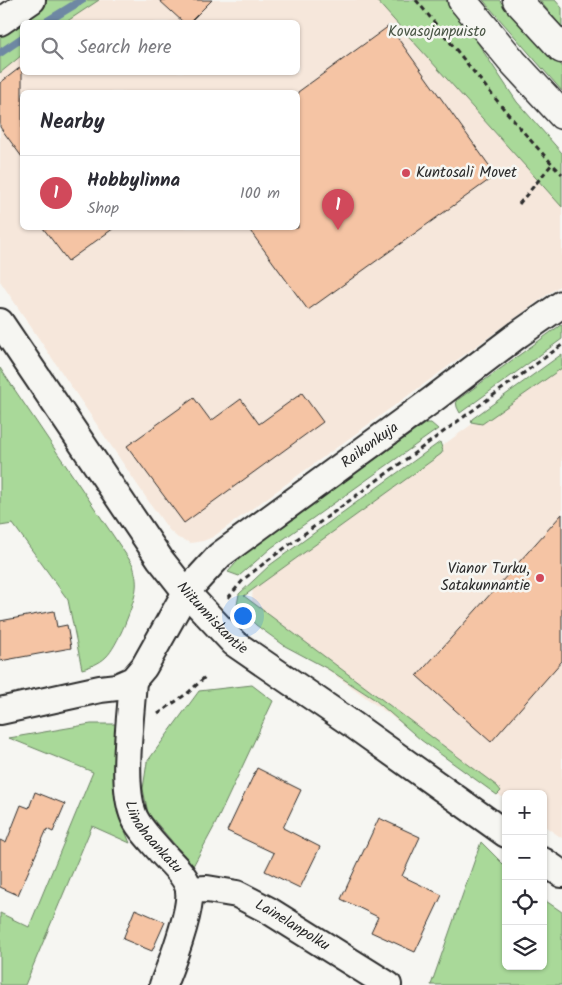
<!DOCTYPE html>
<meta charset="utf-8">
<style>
:root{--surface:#fff;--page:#f2f2f3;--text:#2b2b33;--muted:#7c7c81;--line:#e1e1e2;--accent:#d1495b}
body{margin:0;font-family:Kalam,sans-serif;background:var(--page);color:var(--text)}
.controls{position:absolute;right:15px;bottom:15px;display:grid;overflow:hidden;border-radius:8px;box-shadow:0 1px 4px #0004}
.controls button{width:45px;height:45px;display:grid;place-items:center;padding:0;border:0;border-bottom:1px solid var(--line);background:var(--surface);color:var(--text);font:25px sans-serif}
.you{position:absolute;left:242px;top:615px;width:18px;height:18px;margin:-12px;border:4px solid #fff;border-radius:50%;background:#1a73e8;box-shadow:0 0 0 8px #1a73e833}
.badge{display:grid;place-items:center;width:32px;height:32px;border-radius:50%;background:var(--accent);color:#fff;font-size:16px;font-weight:700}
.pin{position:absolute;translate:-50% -41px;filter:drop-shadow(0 1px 2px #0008)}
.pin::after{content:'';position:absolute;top:26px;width:18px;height:15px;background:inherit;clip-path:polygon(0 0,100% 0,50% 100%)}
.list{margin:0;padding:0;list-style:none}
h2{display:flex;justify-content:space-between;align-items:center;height:65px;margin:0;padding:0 20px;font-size:21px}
h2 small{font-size:16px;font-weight:400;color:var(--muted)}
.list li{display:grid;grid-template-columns:32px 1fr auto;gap:15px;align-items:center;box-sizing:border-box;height:75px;padding:0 20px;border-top:1px solid var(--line)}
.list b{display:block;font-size:19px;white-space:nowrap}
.list p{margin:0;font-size:16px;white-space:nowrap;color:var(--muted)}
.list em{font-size:16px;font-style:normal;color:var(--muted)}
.icon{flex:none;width:28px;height:28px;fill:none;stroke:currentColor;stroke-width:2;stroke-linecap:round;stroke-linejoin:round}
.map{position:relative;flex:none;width:562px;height:985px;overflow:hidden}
.search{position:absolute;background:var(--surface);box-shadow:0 1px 4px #0004;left:20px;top:20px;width:280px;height:55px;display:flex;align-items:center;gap:12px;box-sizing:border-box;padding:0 18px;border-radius:8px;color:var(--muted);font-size:19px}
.panel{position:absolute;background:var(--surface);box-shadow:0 1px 4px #0004;left:20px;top:90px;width:280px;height:140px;border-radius:8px}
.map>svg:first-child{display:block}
.built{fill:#f6e7db;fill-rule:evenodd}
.green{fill:#a9d999;stroke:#6a8262}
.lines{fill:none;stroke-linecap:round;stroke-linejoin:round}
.stream{stroke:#6e88a3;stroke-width:8}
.building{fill:#f5c4a4;stroke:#2b2b2b}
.minor-casing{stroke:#2b2b2b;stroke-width:30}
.major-casing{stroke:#2b2b2b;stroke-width:31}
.path{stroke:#2b2b2b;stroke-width:3;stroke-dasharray:5 4;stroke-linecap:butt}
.minor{stroke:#f6f6f2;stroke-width:26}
.major{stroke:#f6f6f2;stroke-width:28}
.poi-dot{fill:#d1495b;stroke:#f6f6f2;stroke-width:2}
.labels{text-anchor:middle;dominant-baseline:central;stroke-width:5;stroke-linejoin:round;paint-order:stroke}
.park-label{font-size:15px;fill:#4a5646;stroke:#f6f6f2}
.poi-label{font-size:15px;fill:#2b2b2b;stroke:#f6f6f2;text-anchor:start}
.street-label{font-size:15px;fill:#2b2b2b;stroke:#f6f6f2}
</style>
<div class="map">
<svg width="562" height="985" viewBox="0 0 562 985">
<rect width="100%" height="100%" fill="#f6f6f2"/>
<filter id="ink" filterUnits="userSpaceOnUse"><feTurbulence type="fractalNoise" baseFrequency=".02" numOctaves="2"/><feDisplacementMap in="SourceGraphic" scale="10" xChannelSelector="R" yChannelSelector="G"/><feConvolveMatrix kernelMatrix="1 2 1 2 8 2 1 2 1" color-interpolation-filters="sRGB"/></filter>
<g filter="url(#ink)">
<path class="built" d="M99 0H376L562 207V284L213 537 203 541 191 543 178 538 169 530 147 499 0 281V73L22 55V72H298V22H66ZM22 92H298V228H22Z
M562 359V838L543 825V794H506V800L328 670 251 619 253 583Z"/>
<path class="green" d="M45 0H99L66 22H22V55L0 73V29Z
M376 0H446L475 39 517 102 562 153V207Z
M483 0H499L562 66V91Z
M539 0H555L562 8V27Z
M562 324V339L460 413 457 407 456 401Z
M562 354V368L482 424 471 422 472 419Z
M0 368 133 565C135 573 137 580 136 588 135 603 117 647 106 657 100 663 90 667 82 669L68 600 13 524 0 526Z
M426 423H431L438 429 271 548 239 576 228 572 241 557 251 548Z
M440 442 443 451 441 454 244 596 497 786 501 791 497 795 421 740 374 699 328 669 285 646 256 625 237 605 239 594 270 565Z
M252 685 273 701 214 827 193 866 148 813 143 789 147 762 199 691Z
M91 724H122L117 812 130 843 92 826 25 985H0V913L29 927 93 772 9 738Z
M481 842 506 867V966H543V899L562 912V985H431Z"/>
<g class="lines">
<path class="stream" d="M46 22 82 0
M0 53 22 38"/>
</g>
<path class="building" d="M159 0H212L190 22H183Z
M389 26 496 175 308 310 248 228H298V92Z
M22 66V157L0 127V83Z
M43 228H114L68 261Z
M302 393 323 422 184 523 127 446 194 398 211 421 241 399 259 424Z
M562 514V661L491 742 417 676Z
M54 611 57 627 67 625 71 648 0 661V621Z
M257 768 301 790 283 828 320 847 300 888 265 871 274 853 227 831Z
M35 792 65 804 53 832 47 829 18 895 0 887V840L6 843 21 805 29 808Z
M379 818 420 837 402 876 442 895 415 952 371 932 378 917 341 899Z
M135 909 165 922 152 951 123 939Z"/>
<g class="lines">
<g class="minor-casing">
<g id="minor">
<path d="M0 22 32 0"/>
<path id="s1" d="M0 322 160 559 186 592 234 643 352 724 506 834"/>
<path id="s2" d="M133 680C131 717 121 781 133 814 138 828 152 841 162 853 171 863 187 876 189 890 192 910 171 965 163 985"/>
<path id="s3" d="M0 711 100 689 117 687 133 680 144 667 186 592 220 555 432 400 519 334 562 304"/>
<path d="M543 861 562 874"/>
<path id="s4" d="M189 890 207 889 237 894 268 910 388 985"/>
</g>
</g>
<g class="major-casing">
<path id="major" d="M462 0 513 62 562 115
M517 0 562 49"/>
</g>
<path class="path" d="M416 0C464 58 509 120 562 174
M519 204 552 164
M228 598 244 579 267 561 562 345
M158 714 189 692 206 676"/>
<use href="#minor" class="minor"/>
<use href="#major" class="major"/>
</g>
</g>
<g class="poi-dot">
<circle cx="406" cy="173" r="5"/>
<circle cx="540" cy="578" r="5"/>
</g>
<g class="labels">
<g class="park-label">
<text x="437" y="32">Kovasojanpuisto</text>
</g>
<g class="poi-label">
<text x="416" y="173">Kuntosali Movet</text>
<text x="530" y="569" text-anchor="end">Vianor Turku,<tspan x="530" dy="17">Satakunnantie</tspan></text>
</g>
<g class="street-label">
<text stroke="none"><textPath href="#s3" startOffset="476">Raikonkuja</textPath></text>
<text stroke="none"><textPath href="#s1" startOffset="365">Niitunniskantie</textPath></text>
<text stroke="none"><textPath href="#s2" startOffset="165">Liinahaankatu</textPath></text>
<text stroke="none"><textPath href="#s4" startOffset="112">Lainelanpolku</textPath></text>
</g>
</g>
</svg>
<div class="controls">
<button>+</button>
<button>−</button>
<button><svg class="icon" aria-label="locate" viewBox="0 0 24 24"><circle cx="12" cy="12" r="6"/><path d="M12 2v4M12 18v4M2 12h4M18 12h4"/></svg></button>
<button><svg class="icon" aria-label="layers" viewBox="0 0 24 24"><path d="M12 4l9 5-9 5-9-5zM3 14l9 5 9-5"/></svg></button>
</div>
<div class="you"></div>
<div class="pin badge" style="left:338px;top:230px">1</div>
<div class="search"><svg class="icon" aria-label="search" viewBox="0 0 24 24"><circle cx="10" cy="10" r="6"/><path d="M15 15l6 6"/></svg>Search here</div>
<section class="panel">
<h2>Nearby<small></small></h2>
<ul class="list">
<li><span class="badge">1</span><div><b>Hobbylinna</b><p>Shop</p></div><em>100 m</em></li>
</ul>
</section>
</div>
